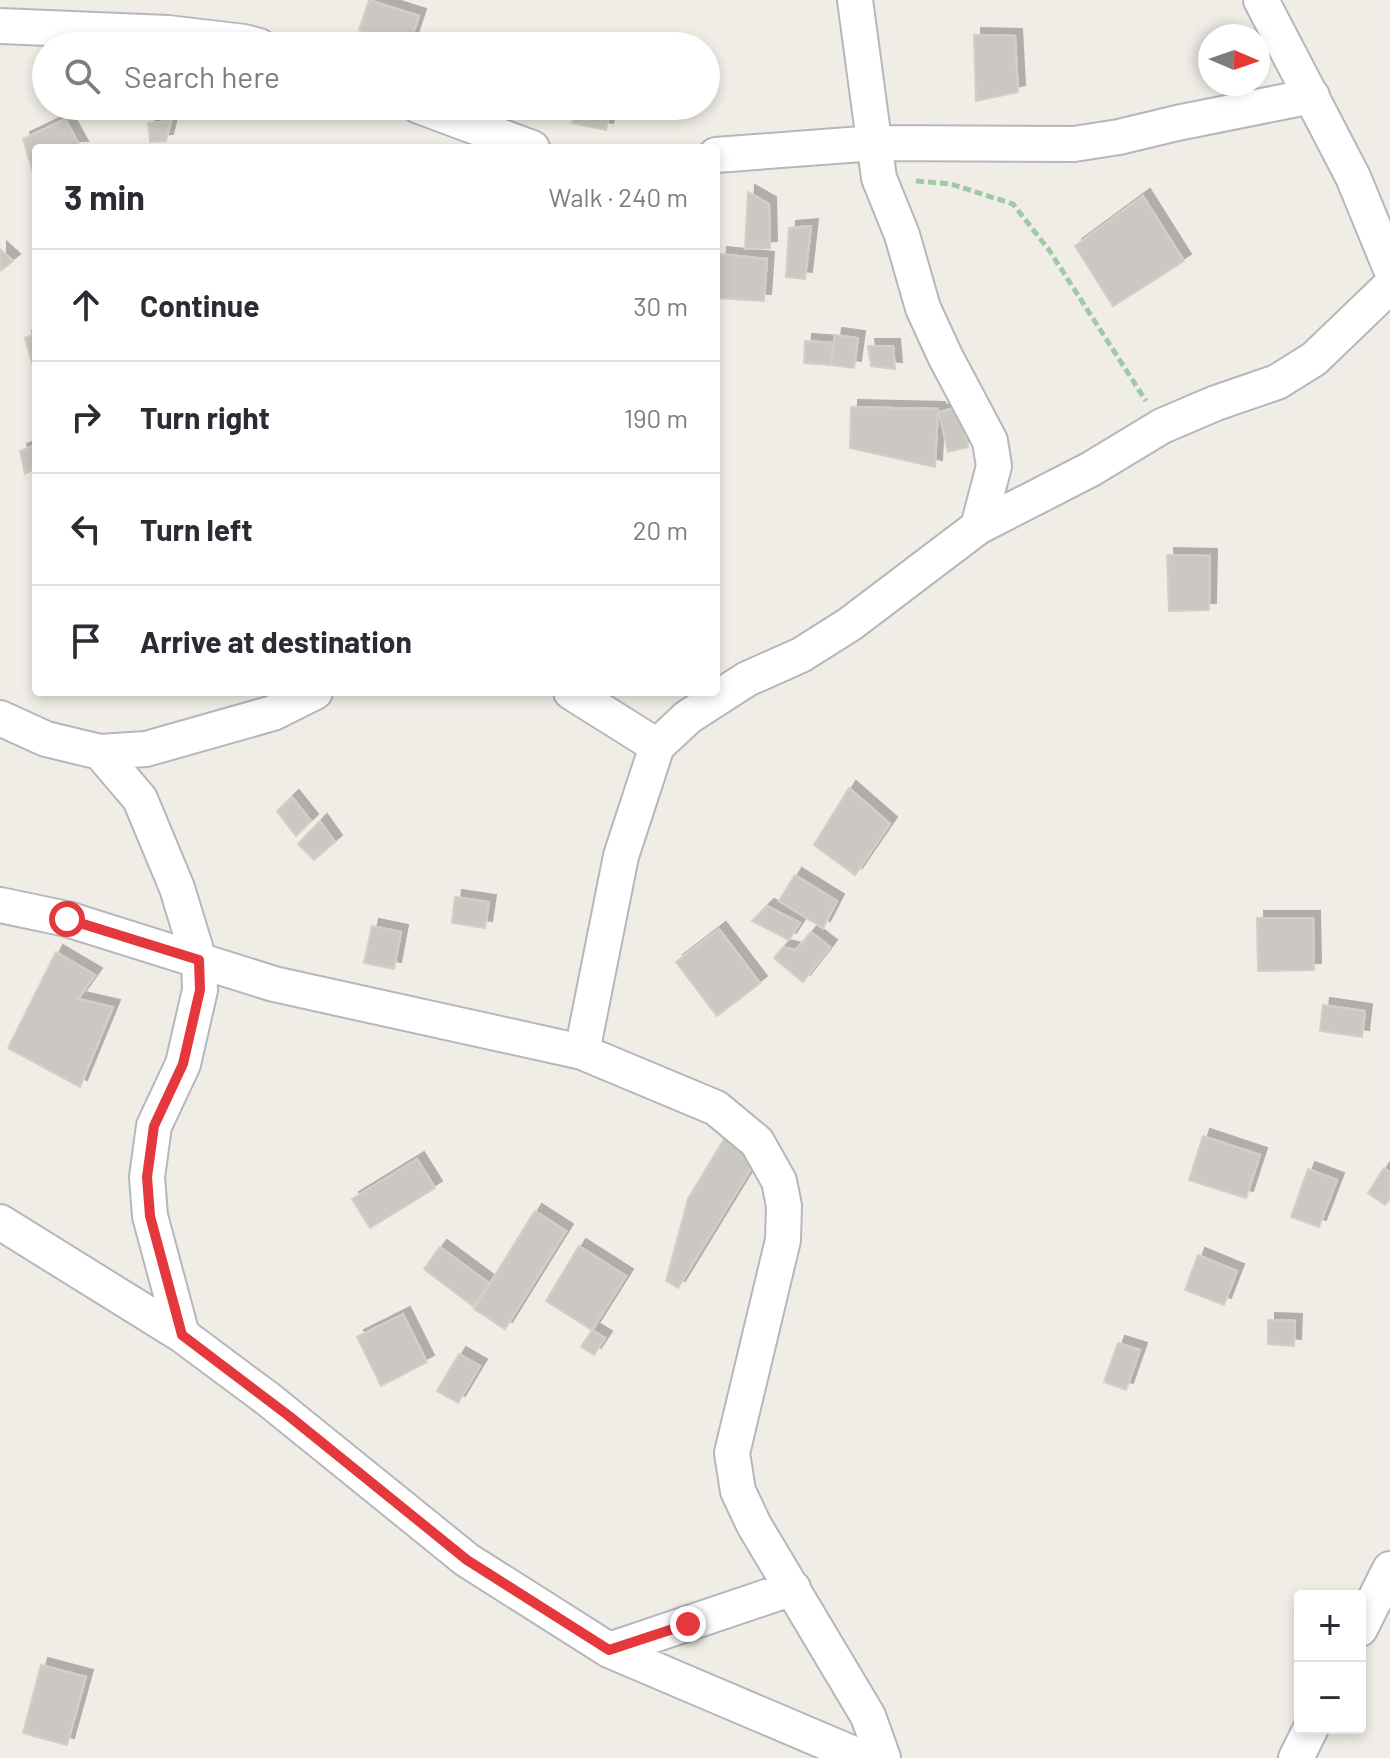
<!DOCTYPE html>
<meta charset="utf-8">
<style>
:root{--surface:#fff;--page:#f2f2f3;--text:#2b2b33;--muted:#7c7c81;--line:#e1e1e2}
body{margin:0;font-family:Barlow,sans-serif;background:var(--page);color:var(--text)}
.controls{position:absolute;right:24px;bottom:24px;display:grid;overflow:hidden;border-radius:8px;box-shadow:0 4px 12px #0003}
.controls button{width:72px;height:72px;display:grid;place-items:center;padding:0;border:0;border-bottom:2px solid var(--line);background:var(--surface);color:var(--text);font:40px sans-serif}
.compass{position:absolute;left:1198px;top:24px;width:72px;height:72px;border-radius:50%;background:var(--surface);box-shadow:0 4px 12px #0003;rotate:92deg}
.stop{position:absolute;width:24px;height:24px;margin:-18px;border:6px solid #e5383d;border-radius:50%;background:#fff}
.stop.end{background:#e5383d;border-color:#fff;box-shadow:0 2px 8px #0008}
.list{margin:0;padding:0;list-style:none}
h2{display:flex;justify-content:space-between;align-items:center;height:104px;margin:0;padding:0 32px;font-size:34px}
h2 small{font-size:26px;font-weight:400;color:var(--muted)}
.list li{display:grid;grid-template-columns:52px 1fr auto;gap:24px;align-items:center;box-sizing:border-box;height:112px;padding:0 32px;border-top:2px solid var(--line)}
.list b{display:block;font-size:30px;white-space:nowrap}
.list em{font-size:26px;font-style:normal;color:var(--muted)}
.icon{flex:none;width:44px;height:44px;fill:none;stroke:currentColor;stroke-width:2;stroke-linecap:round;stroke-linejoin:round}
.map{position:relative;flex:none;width:1390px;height:1758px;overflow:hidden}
.search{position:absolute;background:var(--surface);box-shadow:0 4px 12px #0003;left:32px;top:32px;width:688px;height:88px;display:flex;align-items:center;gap:20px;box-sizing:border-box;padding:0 28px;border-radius:44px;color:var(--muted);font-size:30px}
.panel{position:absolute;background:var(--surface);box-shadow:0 4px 12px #0003;left:32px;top:144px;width:688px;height:552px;border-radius:8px}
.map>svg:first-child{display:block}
.building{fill:#cbc8c3;stroke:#d5cec5;stroke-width:2;filter:url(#shadow)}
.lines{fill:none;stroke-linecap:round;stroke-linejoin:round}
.street-casing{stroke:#b4b7bb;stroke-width:38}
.path{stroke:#9fcaa6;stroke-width:5;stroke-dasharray:8 4;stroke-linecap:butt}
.street{stroke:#fff;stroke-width:34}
.route{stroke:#e5383d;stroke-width:10}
</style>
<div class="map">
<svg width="1390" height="1758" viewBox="0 0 1390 1758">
<defs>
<filter id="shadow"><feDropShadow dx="7" dy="-7" stdDeviation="0" flood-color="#0004"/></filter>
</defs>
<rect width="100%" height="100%" fill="#f0ede7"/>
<path class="building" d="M369 0 419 16 409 46 359 30Z
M974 35 1015 36 1018 92 976 101Z
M141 106H165V113L143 117Z
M577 106H611L606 130 572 123Z
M65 119 81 148H36V182L23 139Z
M171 121 166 141 150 142 148 123Z
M748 192 769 204 770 248 745 249Z
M1143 196 1184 261 1113 306 1075 246Z
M811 226 805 279 786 277 789 228Z
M0 249 13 261 0 271Z
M720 254 767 259 764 301 716 298Z
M36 333V376L25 338Z
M835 335 858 338 854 368 831 365Z
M805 341 833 343 831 365 804 363Z
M868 346H893L895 369 871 366Z
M851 407 938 409 935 467 850 448Z
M959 407 968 447 948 452 939 412Z
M36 445V468L25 474 20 451Z
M1167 555 1210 556 1209 610 1169 611Z
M849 788 890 824 855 875 814 845Z
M292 797 311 821 296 836 277 811Z
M320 821 335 842 314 860 298 844Z
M795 875 837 901 823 928 779 901Z
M455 897 489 902 485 928 452 923Z
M767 906 800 923 789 940 752 921Z
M1257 918H1313L1314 970 1258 971Z
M372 926 401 932 394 969 364 963Z
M719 929 760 983 717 1016 676 962Z
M811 932 830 947 803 982 774 958 783 947 796 950Z
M56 952 95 975 78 999 113 1007 80 1087 8 1048Z
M1323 1005 1365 1011 1362 1037 1320 1031Z
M726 1136 758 1157 678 1288 666 1281 688 1199Z
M1203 1136 1260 1155 1246 1198 1189 1180Z
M417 1159 435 1188 370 1228 352 1199Z
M1384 1168 1390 1172V1199L1385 1205 1368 1193Z
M1308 1169 1337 1180 1319 1227 1291 1217Z
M535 1211 566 1231 505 1329 474 1309Z
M579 1246 626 1276 592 1330 546 1301Z
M440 1247 490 1284 473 1306 424 1269Z
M1198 1255 1237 1271 1224 1305 1185 1290Z
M403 1314 427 1362 381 1386 357 1337Z
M1268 1320 1295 1321 1294 1346 1268 1344Z
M592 1330 605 1338 594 1355 581 1347Z
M1118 1343 1140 1350 1126 1390 1104 1382Z
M459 1354 480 1366 458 1403 437 1391Z
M41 1665 86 1677 67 1745 23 1733Z"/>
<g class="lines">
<g class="street-casing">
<path id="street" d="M855 0 879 178 902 235 923 308 945 356 990 441 994 466 978 527
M1261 0 1353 177 1390 267
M0 26 168 33 244 42 259 46
M419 106 532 148
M716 155 875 143 1074 144 1119 137 1177 123 1312 96
M571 692 657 746
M0 718 46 739 100 752 146 749 273 713 315 692
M100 752 140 799 177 888 199 960 200 990 183 1064 154 1126 147 1177 150 1216 182 1335
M0 905 67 919 274 984 582 1052 716 1108 757 1142 779 1181 784 1206 783 1240 732 1453 738 1491 754 1525 868 1716 883 1758
M582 1052 621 856 657 746 688 717 747 679 801 655 850 624 978 527 1091 469 1162 426 1216 403 1277 382 1314 359 1390 286
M0 1222 182 1335 268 1399 467 1560 609 1650 863 1758
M1360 1629 1390 1569
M609 1650 793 1588
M1296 1758 1311 1728"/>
</g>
<path class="path" d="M916 181 951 184 1013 204 1049 250 1146 401"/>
<use href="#street" class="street"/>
</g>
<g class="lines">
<path class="route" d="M67 919 199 960 200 990 183 1064 154 1126 147 1177 150 1216 182 1335 289 1416 467 1560 609 1650 688 1624"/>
</g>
</svg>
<div class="controls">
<button>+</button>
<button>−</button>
</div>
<svg class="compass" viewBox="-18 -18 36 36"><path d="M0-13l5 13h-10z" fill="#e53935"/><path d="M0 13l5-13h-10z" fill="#7c7c81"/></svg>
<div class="stop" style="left:67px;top:919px"></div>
<div class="stop end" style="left:688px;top:1624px"></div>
<div class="search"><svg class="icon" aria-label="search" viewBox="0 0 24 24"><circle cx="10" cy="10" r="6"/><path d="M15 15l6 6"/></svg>Search here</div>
<section class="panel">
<h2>3 min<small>Walk · 240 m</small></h2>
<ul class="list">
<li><svg class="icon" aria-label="ahead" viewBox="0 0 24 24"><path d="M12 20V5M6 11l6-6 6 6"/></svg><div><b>Continue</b></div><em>30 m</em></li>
<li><svg class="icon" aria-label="right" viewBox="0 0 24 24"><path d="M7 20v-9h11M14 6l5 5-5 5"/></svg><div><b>Turn right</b></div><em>190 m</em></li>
<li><svg class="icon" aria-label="left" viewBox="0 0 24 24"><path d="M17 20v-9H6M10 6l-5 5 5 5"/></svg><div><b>Turn left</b></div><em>20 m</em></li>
<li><svg class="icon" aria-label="arrive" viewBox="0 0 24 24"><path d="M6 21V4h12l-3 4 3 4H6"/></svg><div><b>Arrive at destination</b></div></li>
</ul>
</section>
</div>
